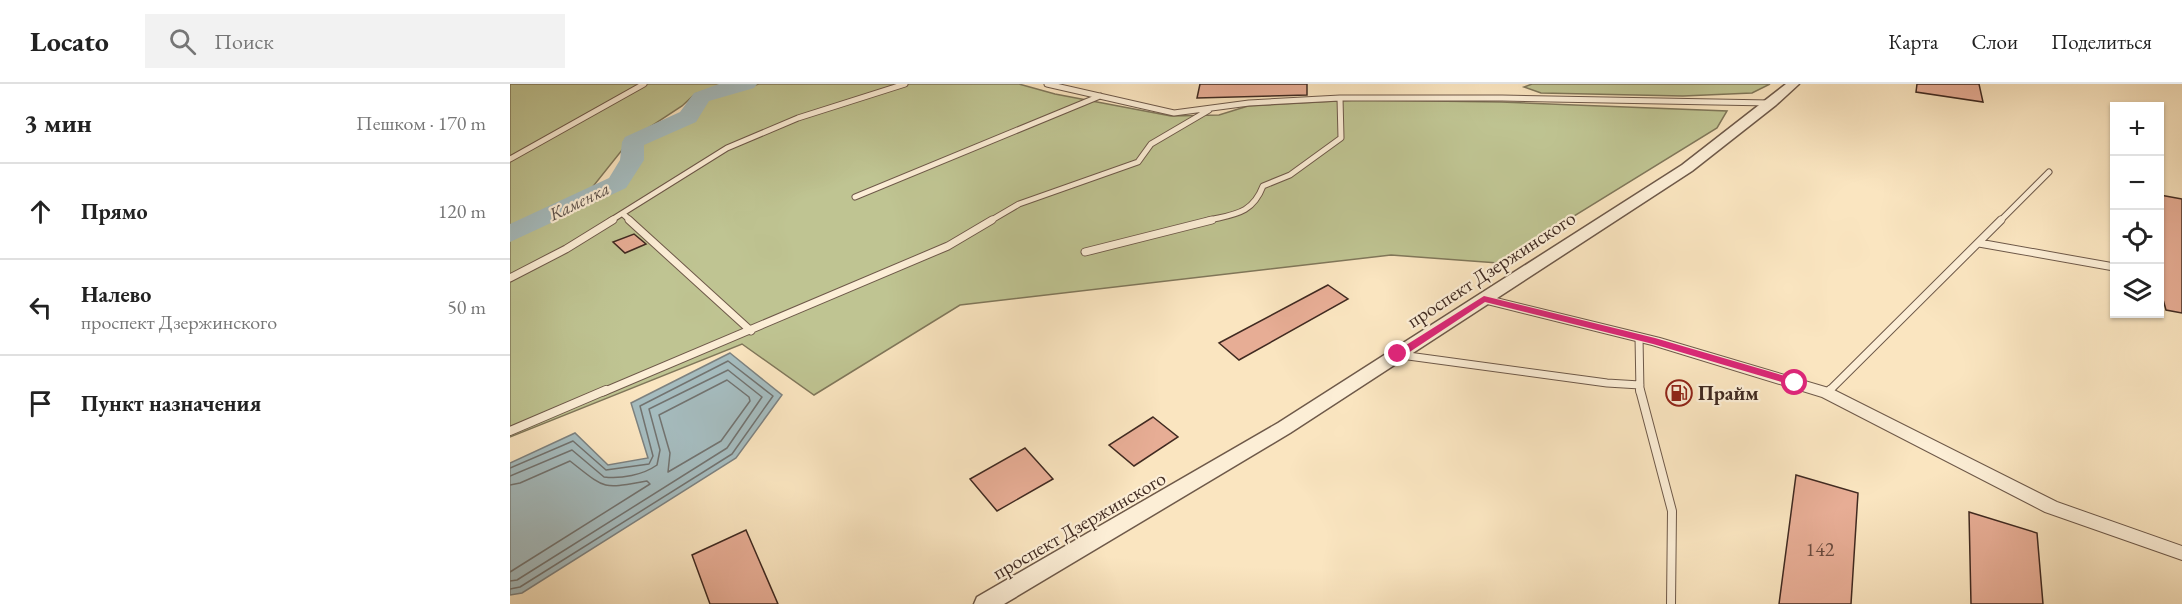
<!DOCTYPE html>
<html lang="ru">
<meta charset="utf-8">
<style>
:root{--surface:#fff;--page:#f2f2f2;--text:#222;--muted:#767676;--line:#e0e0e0}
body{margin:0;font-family:"EB Garamond",serif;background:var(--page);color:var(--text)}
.controls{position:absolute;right:18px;top:18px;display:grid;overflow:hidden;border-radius:0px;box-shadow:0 2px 4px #0004}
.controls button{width:54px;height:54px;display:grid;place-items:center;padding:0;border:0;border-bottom:2px solid var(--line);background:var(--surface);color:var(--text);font:30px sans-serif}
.stop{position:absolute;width:18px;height:18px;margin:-14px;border:4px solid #db2777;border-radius:50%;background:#fff}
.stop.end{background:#db2777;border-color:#fff;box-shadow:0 2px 6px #0008}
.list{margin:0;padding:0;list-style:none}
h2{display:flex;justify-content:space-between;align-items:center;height:78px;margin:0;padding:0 24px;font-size:26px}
h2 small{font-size:20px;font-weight:400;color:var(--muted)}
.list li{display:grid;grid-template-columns:39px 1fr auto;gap:18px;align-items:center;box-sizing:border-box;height:96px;padding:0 24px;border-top:2px solid var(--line)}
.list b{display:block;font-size:22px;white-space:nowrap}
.list p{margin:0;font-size:20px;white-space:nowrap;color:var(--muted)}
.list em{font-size:20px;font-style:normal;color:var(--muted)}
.icon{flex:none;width:33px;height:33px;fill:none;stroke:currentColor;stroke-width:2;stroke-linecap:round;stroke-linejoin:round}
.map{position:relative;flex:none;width:1672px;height:520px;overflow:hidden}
header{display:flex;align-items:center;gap:36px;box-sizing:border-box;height:84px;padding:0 30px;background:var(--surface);border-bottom:2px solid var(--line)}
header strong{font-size:28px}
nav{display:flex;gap:33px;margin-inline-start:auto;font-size:21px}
.search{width:420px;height:54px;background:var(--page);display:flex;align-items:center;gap:15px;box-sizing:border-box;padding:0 21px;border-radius:0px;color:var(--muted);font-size:22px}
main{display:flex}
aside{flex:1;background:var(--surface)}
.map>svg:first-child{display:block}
.green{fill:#bfc492;stroke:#80775a;stroke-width:1.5}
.water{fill:#a5bcbf;stroke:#7d8280;stroke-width:1.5}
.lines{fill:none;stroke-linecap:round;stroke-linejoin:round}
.shore{stroke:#727370;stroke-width:1.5}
.river{fill:#a5bcbf;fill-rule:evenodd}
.building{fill:#e7ad95;stroke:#402a21;stroke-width:1.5}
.service-far2-casing{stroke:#6e5949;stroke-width:7}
.service-far1-casing{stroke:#6e5949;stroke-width:9}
.service-casing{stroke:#6e5949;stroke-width:10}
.minor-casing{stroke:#6e5949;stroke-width:2}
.tertiary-casing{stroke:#6e5949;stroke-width:3}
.service-far2{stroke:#fceed6;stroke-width:5}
.service-far1{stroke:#fceed6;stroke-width:7}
.service{stroke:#fceed6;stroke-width:8}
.minor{fill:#fceed6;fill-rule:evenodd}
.tertiary{fill:#fceed6;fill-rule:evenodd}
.route{fill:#db2777}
.labels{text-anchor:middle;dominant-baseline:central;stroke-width:4.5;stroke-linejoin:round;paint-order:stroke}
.far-water-label{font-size:18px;font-style:italic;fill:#594e48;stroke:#fceed6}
.street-label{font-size:20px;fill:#402a21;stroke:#fceed6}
.poi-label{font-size:20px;font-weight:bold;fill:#402a21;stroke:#fceed6;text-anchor:start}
.near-number-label{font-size:20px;fill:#6a4b3e}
</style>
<header>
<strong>Locato</strong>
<div class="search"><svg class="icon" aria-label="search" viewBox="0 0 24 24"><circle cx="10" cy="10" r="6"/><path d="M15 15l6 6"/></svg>Поиск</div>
<nav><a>Карта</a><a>Слои</a><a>Поделиться</a></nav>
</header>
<main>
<aside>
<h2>3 мин<small>Пешком · 170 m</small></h2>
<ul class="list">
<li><svg class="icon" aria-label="ahead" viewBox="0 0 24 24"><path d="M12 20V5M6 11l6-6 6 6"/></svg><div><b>Прямо</b></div><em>120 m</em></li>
<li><svg class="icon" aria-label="left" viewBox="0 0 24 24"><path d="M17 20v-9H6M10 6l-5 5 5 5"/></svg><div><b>Налево</b><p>проспект Дзержинского</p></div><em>50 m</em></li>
<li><svg class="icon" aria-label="arrive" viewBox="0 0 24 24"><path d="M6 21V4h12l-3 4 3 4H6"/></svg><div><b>Пункт назначения</b></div></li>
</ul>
</aside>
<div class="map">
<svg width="1672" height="520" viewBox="0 0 1672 520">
<rect width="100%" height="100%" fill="#fae5c0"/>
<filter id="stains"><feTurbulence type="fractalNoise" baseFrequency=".00333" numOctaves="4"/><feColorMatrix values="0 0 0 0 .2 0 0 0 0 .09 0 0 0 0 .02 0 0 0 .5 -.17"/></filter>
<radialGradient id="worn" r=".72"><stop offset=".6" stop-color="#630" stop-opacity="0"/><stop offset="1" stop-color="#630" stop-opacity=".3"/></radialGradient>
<path class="green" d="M0 0H218L185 10 172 22 120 56 81 105 0 144Z
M249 0H509L545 10 661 32 709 31 738 22 846 16 991 18 1217 27 1207 44 988 179 881 171 450 221 304 311 232 260 0 353V154L112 100 131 74 130 57 186 32 196 13Z
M1022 0H1260L1242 9 1173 12 1031 9 1014 3Z"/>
<path class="water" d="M220 269 272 311 226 374 12 509 0 511V379L65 349 98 381 138 374 121 319Z"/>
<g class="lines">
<path class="shore" d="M217 296 239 313 240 317 211 357 158 388 160 369 149 331Z
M0 384 63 357 96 386 139 380 143 372 130 322 218 277 263 312 222 370 10 503 0 505
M0 392 62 366 94 393C111 395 133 391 147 381L150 366 139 325 218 286 252 313 217 364 7 496 0 497
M0 401 10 399 60 377C97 406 91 405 137 397L140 400 0 488"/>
<path class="river" d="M209 0H247L244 4 199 17 186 38 134 61V76L116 104 0 158V140L99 94 110 76 112 58 115 53 170 28 184 9Z"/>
</g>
<path class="building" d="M690 0H797V11L687 14Z
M1407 0H1469L1473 18 1406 8Z
M1650 111 1672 115V229L1656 226 1650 205Z
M124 150 136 160 115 169 103 158Z
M818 201 838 215 729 276 709 259Z
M643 333 668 353 624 382 599 361Z
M515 364 543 395 487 427 460 395Z
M1286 391 1348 409 1341 520H1269Z
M1459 428 1527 449 1533 520H1461Z
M236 446 268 520H200L182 471Z"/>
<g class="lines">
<g class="service-far2-casing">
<path id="service-far2" d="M537 0 664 29 739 19 830 14H992L1260 19
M0 75 134 0
M345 113 590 12
M113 130 121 137
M100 137 217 64 288 34 395 0
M480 137 509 120 628 78 641 60 699 26
M696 137C723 130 742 131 753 102L780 91 831 54 830 14
M1490 137 1539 88"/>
</g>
<g class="service-far1-casing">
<path id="service-far1" d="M119 136 241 247
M1469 159 1604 183
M575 168 702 136
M0 194 56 165 103 136
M1129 253 1130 308
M891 271 1097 299 1130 301
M93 308 438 162 482 136
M1318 308 1491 136"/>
</g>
<g class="service-casing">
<path id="service" d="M1130 306 1162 427 1161 520
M1317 309 1320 306
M0 347 96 306"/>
</g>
<g class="minor-casing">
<path id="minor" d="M974 211 1150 254 1322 305 1547 418 1672 462V476L1535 428 1312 313 1142 261 969 218 968 215Z"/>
</g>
<g class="tertiary-casing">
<path id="tertiary" d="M1276 0H1289L1266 21 1182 87 780 349 494 520H464L467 513 768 339 1172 81Z"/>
</g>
<use href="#service-far2" class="service-far2"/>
<use href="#service-far1" class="service-far1"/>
<use href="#service" class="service"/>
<use href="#minor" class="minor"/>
<use href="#tertiary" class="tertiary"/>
</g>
<path class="route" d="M974 212 1145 254 1289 296 1290 299 1285 302 1143 260 975 218 892 273H885V268Z"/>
<defs>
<g id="fuel-ring" transform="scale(1.35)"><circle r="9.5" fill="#fceed6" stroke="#8f2418" stroke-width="1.5"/><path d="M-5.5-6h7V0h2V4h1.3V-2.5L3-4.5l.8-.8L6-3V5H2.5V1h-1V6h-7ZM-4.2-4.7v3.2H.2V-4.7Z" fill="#8f2418"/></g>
</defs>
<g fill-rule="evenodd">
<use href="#fuel-ring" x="1169" y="309"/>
</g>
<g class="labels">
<g class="far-water-label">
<text transform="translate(69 117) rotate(-26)">Каменка</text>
</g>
<g class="street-label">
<text transform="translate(981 185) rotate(-33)">проспект Дзержинского</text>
<text transform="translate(569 441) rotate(-30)">проспект Дзержинского</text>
</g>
<g class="poi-label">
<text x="1188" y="309">Прайм</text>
</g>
<g class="near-number-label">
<text x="1310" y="465">142</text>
</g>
</g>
<rect width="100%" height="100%" filter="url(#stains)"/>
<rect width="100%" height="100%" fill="url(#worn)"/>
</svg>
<div class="controls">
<button>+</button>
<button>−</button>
<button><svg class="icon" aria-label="locate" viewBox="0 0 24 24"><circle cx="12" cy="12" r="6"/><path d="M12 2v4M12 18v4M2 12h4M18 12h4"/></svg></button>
<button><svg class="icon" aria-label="layers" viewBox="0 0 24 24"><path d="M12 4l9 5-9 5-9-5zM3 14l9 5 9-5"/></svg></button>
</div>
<div class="stop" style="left:1285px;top:299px"></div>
<div class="stop end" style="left:888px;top:270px"></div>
</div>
</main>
